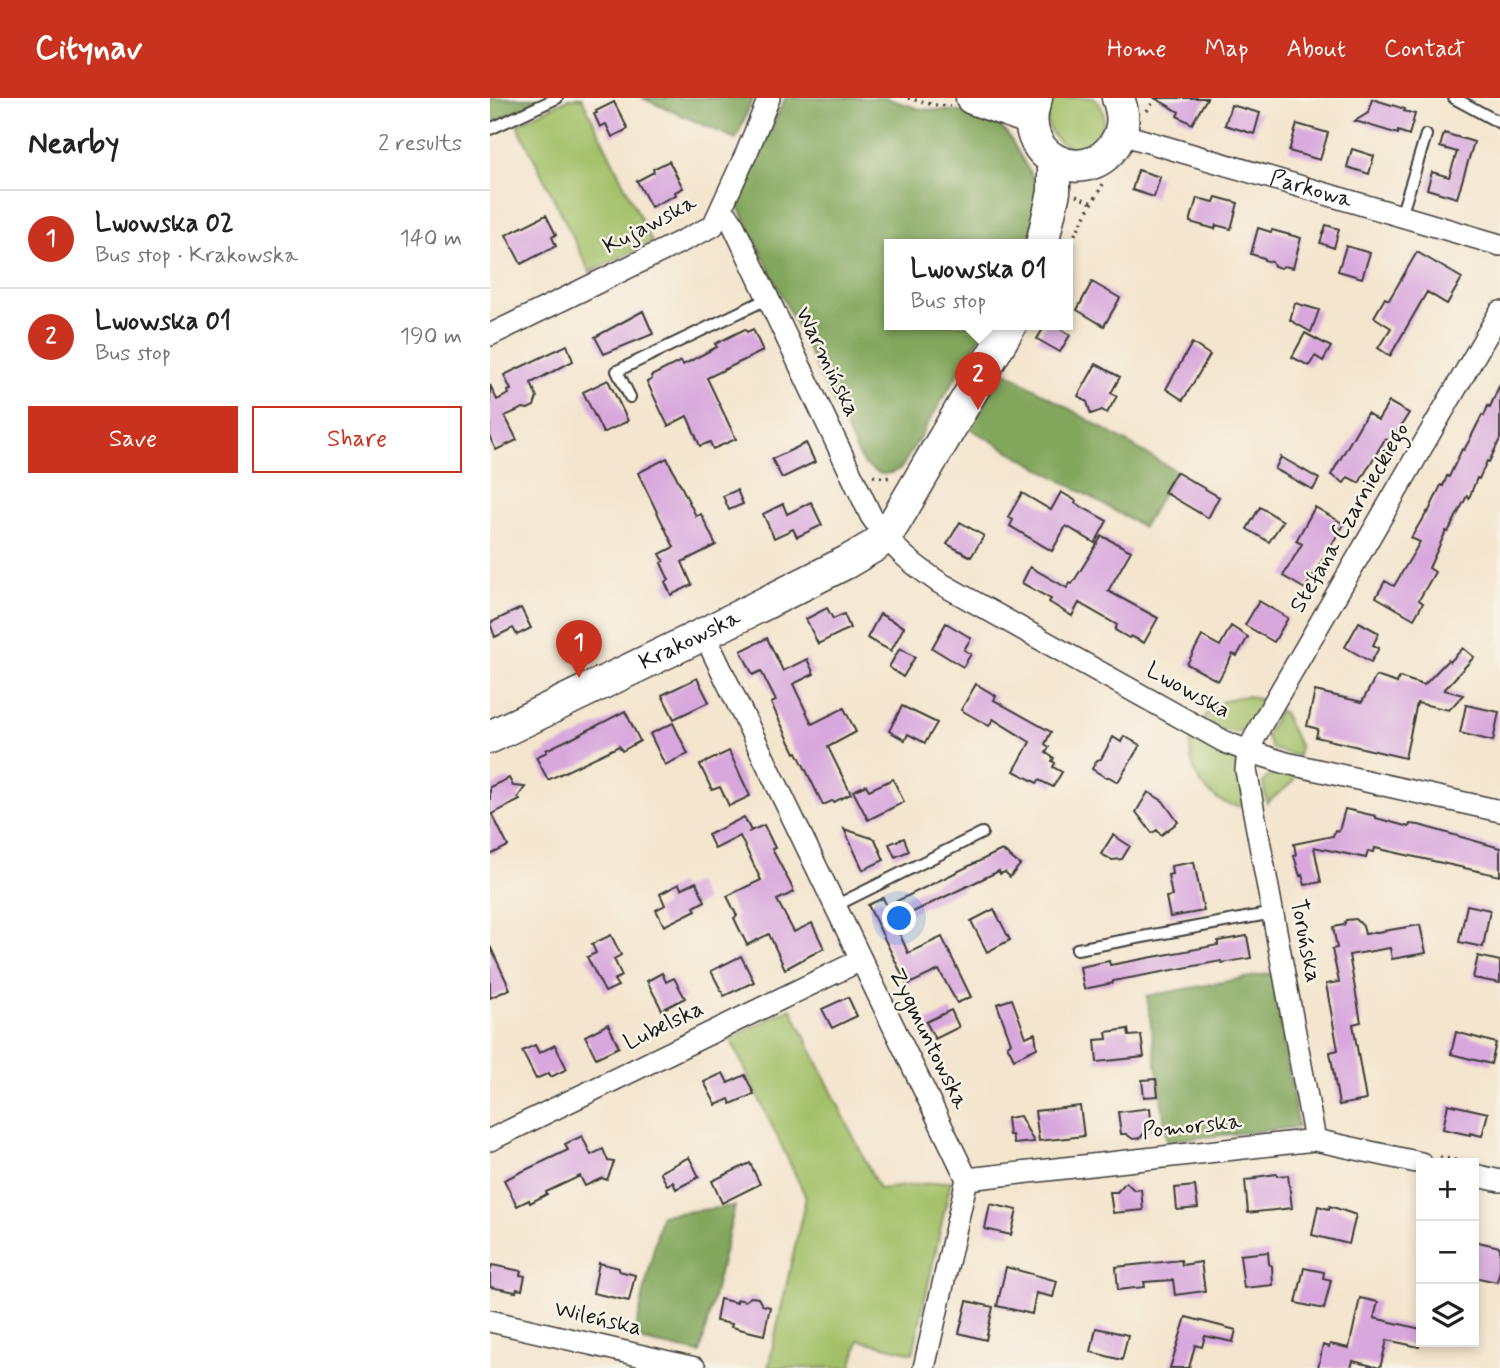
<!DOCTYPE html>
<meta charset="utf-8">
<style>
:root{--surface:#fff;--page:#f2f2f2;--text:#222;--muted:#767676;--line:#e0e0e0;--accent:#c8321e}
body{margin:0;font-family:Mynerve,sans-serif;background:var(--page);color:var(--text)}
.controls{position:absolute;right:21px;bottom:21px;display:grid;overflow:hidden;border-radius:0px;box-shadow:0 4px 10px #0003}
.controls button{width:63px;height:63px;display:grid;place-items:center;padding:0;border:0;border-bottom:2px solid var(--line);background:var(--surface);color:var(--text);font:35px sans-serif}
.you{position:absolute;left:410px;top:821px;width:24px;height:24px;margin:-18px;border:5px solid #fff;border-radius:50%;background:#1a73e8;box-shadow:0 0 0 10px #1a73e833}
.badge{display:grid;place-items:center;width:46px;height:46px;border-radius:50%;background:var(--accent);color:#fff;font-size:23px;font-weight:700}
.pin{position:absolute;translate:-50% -58px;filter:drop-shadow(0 2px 4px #0008)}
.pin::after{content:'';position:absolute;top:37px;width:24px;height:21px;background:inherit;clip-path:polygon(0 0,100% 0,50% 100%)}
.popup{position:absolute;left:394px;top:141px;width:189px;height:91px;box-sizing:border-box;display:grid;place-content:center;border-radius:0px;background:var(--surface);filter:drop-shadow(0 2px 5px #0005);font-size:23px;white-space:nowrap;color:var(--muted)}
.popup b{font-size:26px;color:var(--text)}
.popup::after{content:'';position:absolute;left:50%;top:100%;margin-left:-14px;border:14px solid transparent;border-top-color:var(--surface)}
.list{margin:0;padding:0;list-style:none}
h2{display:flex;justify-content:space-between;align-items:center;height:91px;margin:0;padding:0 28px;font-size:30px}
h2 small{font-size:23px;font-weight:400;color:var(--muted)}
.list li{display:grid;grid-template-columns:46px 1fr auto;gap:21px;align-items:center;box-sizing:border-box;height:98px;padding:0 28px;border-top:2px solid var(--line)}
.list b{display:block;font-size:26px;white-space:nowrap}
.list p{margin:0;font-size:23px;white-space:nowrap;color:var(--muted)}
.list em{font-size:23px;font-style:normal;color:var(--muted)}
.actions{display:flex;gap:14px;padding:21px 28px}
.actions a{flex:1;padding:16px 0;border:2px solid var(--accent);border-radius:0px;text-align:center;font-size:24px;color:var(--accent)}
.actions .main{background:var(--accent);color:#fff}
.icon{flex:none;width:38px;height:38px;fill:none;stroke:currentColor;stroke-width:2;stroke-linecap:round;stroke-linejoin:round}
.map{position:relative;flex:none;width:1010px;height:1270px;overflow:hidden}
header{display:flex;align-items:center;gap:42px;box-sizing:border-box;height:98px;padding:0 35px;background:var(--accent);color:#fff}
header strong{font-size:33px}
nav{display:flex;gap:38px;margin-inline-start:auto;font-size:24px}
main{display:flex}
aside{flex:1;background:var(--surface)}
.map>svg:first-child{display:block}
.green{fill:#a3c067;stroke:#606e42;stroke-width:2}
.forest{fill:#82a65c;stroke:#4f613c;stroke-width:2}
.building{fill:#d8a7dd}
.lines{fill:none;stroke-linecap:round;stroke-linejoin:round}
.lane-casing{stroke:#3c3a37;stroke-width:14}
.street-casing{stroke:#3c3a37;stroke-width:24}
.secondary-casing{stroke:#3c3a37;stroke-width:35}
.path{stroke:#3c3a37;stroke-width:3.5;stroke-dasharray:2 5;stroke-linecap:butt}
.lane{stroke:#fff;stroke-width:10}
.street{stroke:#fff;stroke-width:21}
.secondary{stroke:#fff;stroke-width:32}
.labels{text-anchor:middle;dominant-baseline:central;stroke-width:5;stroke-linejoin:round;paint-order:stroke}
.street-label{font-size:23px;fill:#1c1c1c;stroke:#f7f3e8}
</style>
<header>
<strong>Citynav</strong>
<nav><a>Home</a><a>Map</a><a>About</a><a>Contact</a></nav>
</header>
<main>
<aside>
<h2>Nearby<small>2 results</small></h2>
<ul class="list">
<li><span class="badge">1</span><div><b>Lwowska 02</b><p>Bus stop · Krakowska</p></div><em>140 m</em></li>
<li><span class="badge">2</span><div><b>Lwowska 01</b><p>Bus stop</p></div><em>190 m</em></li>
</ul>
<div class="actions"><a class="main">Save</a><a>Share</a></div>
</aside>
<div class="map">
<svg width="1010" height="1270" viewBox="0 0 1010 1270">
<rect width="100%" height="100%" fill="#f7f3e8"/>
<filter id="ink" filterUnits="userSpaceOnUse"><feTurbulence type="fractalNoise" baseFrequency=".0143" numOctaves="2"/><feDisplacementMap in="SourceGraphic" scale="14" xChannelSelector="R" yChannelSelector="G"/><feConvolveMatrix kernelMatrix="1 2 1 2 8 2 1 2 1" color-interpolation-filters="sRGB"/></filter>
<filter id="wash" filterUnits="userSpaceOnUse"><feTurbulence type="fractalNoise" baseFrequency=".00686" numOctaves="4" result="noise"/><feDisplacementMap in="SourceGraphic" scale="28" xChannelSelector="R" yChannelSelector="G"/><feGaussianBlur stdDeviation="1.57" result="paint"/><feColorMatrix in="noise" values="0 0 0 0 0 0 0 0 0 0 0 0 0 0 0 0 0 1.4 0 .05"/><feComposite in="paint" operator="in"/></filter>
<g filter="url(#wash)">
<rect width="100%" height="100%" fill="#f4e5ce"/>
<path class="green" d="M80 0H92L162 144 100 174 27 26Z
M566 0H605C613 9 617 19 612 31 596 70 536 39 566 0Z
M757 598 775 603C753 638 749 642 713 622 722 604 739 600 757 598Z
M789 612 793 615 810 649 808 658 782 651 776 638Z
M704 637 744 659 756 708C727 710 704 685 701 659 700 650 699 644 704 637Z
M787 671 805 674 803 684 777 705 773 685 777 679 786 676Z
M301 910 389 1091 461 1083 423 1255 369 1242 361 1270H278L316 1099 240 940Z"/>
<path class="forest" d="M0 0H53L0 25Z
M152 0H263L246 41Z
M295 0H396L430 11 482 14 507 26 517 35 546 85 547 110 538 146H399V226H498L411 370C393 381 387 376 372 364L248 107Z
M513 272 686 373 653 429 479 330Z
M782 875 808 1029 677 1043 657 898Z
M245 1108 210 1255 144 1241 171 1117Z"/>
<g id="blocks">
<path class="building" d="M665 0H717L702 26 687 18 689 14Z
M882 1 915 11 914 13 925 16 919 37 908 33V36L865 23 878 15Z
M124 4 138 31 122 39 116 26 110 29 104 16 107 15 106 13Z
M741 7 770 15 764 36 735 27Z
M807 26 838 35 830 62 799 53Z
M954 35 984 44 967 100 937 91 942 74 959 79 967 54 950 49Z
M862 51 884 58 879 76 857 69Z
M179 63 193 90 185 94 186 97 161 109 147 83 164 74 163 71Z
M648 72 670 79 664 99 642 92Z
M726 99 748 105 741 131 726 127 725 131 700 124 707 100 724 104Z
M56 117 66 137 62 139 66 148 31 166 16 137Z
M836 127 849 131 844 150 830 145Z
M768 130 781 134 782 132 811 140 803 170 794 168 791 170 784 168 782 164 774 162V160L761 156Z
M856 148 880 155 872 180 848 173Z
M927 154 972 180 957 206 937 194 900 258 888 250 901 230 884 219 895 200 899 202Z
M602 184 630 200 614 228 587 212Z
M805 205 829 212 821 234 800 222Z
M153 213 163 236 114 256 105 239Z
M556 226H561L580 237 570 254 547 241Z
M255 231 257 234 263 231 273 253 217 280 246 341 223 351 220 344 210 348 197 318 178 328 157 284 162 281 161 278 191 263 193 267 221 252 227 249 225 246Z
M815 235 841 249 833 263 825 258 819 268 802 259Z
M702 245 720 257 693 302 676 291Z
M77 247 83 263 41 285 47 299 44 308 38 311 33 310 15 318 27 342 6 352 0 340V287L7 302 19 296 18 293 21 292 14 277Z
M606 266 630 279 621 295 627 298 617 315 612 312 601 316 597 304 588 298Z
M118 282 138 323 113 335 93 294Z
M1010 286V341L999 364 997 363 989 381 987 380 979 400 977 398 958 434 956 433 939 470 945 474 929 502 933 505 924 521 886 499 895 483 904 488 930 444 921 440 931 423H932L937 414 938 415 951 387 953 388 957 378 959 379 972 351 974 352 979 343 992 317 994 318 998 308 1000 309Z
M899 304 919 315 901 344 895 341 869 385 858 379 854 385 841 377 877 315 888 322Z
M316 345 325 364 292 380 282 361Z
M791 359 829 381 823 392 785 371Z
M177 360 206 418 211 416 226 447 192 464 202 487 181 497 175 484 179 482 171 465 174 463 170 456 184 449 148 375Z
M686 374 729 399 718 420 674 394Z
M247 392 253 406 239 412 233 398Z
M571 394 586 403 585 405 617 423 605 445 576 428 562 453 520 428 523 422 518 419 532 395 561 412Z
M321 404 332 427 307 439 303 431 284 440 273 416 293 406 297 416Z
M770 409 793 423 779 444 757 431Z
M825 409 854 426 815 491 793 478 812 446 806 443Z
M470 424 494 438 481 459 457 446Z
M612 438 641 453 618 493 668 520 654 545 641 538 639 540 625 532 627 527 589 505 582 518 559 504 561 501 532 485 540 469 577 490 580 485 582 486Z
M769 503 798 520 784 544 755 527Z
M31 510 41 530 27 537 23 530 5 539 0 525Z
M337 510 343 521 354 516 360 530 328 546 316 521Z
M390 516 414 529 401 553 377 540Z
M869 524 889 535 883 547 889 550 881 564 855 549Z
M456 525 481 540 474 552 481 556 473 569 442 550Z
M741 528 758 539 747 558 743 556 728 583 697 566 712 538 730 548Z
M277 540 293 573 317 561 324 576 303 586 322 626 354 610 366 634 338 649 361 696 344 704 342 703 333 707 307 654 305 655 281 605 286 603 271 573 263 577 251 553Z
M410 550 425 559 413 579 399 569Z
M973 550 984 559 954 592 973 597 959 612 927 605 915 660 826 639 828 631 817 628 825 593 872 604 886 578 907 585 909 579 934 587 958 562 960 564Z
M207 580 219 604 184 621 172 597Z
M486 586 506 598 504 602 561 634 555 646 559 649 556 655 564 660 562 663 565 665 563 669 572 674 563 689 549 682 547 685 524 673 540 644 503 621 499 628 471 612Z
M976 607 1009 614 1003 643 970 635Z
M412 608 447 625 435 645 418 636 415 642 399 633Z
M135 613 150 643 132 653 129 648 58 682 46 659 57 654 56 652 79 641V642Z
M183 625 198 656 175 667 160 636Z
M634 638 650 647 628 684 619 679H615L602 671 607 662 611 661 623 639 631 644Z
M239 653 260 698 239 708 230 689 222 692 210 667Z
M19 680 23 688 35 689 28 699 30 702 2 716 18 748 0 757V689Z
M403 681 414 704 378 722 363 693 376 687 379 692Z
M658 694 673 703 688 724 671 737 667 732 662 735 646 714Z
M855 711 886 718V720L919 729 920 726 929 727 1010 750V778L885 750 884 754 878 753 876 760 824 749 831 784 815 787 812 777 810 778 804 758 806 757 804 746 843 738 845 732 849 733Z
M254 719 261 733 258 734 274 727 285 750 282 751 300 785 304 794 287 802 304 834 322 825 334 850 295 871 279 836 257 847 244 820 247 818 237 798 271 782 250 738 225 751 218 737Z
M354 731 385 741 394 762 373 772Z
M623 737 640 748 632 761 622 762 611 756Z
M414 740 419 753 405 759 399 746Z
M512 752 530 767 520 779 515 774 510 776 509 773 404 823 418 855 452 839 481 899 467 905 449 872 417 887 378 807 393 800 397 808Z
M704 764 714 813 680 819 676 799 682 798 678 777 682 776 681 768Z
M206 784 215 803 204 809 206 812 174 828 166 812 175 807 170 796 189 786 191 791Z
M977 807 1000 812 993 849 969 844Z
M504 811 520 842 497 854 481 823Z
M866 821 873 828 875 836 930 827 936 855 902 861 900 850 859 857 871 924 863 926 876 1002 849 1007 840 954 848 952 836 886 849 884 842 851 847 850 843 829 854 827 856 822Z
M121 837 131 857 124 861 132 878 124 882 128 888 115 894 97 859 106 855 102 846Z
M757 838 761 860 732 865 731 863 623 883V885L594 891 590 869 619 863 620 867 728 847V843Z
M0 848 20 891 0 900Z
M251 858 264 884 234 898 221 873Z
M988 858 1010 863V885L983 880Z
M172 875 176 884 184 880 195 900 172 912 157 883Z
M358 899 367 918 342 930 332 911Z
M522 901 536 939 545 935 547 950 524 961 517 947 521 945 507 906Z
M461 912 469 929 445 941 436 924Z
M118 926 129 949 106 960 95 938Z
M638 931 639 938 651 937 654 959 607 964 605 942 617 941 616 934Z
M966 934 1006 945 1001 966 961 956Z
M45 947 49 955 65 947 77 971 61 979 59 975 46 981 32 953Z
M233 975 238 985 255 977 264 996 241 1006 239 1001 226 1007 214 984Z
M666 981 668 998 654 999 652 982Z
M958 1006 998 1015 992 1038 980 1035V1037L953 1031Z
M590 1008 594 1038 549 1043 545 1013Z
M660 1010 662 1033H656L650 1040 643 1041 636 1036H631L628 1014Z
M530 1018 544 1044 524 1046 522 1037H519L517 1020Z
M92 1038 101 1057 113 1051 118 1063 124 1064 117 1082 112 1080 95 1088 90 1078 56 1094 57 1096 40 1105 39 1102 27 1108 14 1082 78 1052 75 1046Z
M199 1059 209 1079 186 1091 183 1084 177 1087 170 1074Z
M260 1065 270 1086 232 1105 222 1083Z
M787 1076V1078L798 1077 802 1110 758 1115 755 1082 766 1081 765 1079Z
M636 1084 644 1092 651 1091 653 1112 623 1115 620 1094H627Z
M705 1088 708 1110 687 1112 685 1090Z
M500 1106 527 1112 521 1137 495 1131Z
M828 1108 839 1111 840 1108 866 1117 859 1146 822 1137Z
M984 1143 1010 1149V1172L1007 1184 984 1179Z
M778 1154 779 1166 782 1168 783 1187 754 1190 750 1157Z
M691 1162 692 1167 711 1164 715 1193 685 1197 683 1182 654 1184 655 1189 628 1192 626 1169Z
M109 1165 129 1170V1173L145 1177 139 1203 103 1195Z
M2 1167 31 1173 30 1177 35 1178 32 1192 27 1191 26 1194 0 1189V1174Z
M516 1169 567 1183 563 1199 546 1195 542 1216 507 1208Z
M814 1170 834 1174 833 1180 841 1182 834 1211 806 1205Z
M261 1199 268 1200 272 1207 280 1209 274 1237 241 1229 242 1226 226 1223 230 1201 247 1205V1201L255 1203Z
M870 1200 888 1204 884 1220 931 1231 929 1249 897 1242 890 1270 863 1263 861 1270H828L833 1247 839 1249 840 1246 859 1250Z
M477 1203 503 1209 496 1242 469 1235Z
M696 1219 746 1232 743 1244 715 1238 712 1249 705 1247 699 1270H680Z
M606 1230 638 1237 632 1262 601 1254Z"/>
</g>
</g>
<g filter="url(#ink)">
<use href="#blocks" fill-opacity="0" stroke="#3c3a37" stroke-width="2"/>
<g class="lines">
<g class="lane-casing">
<path id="lane" d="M964 0 1010 25
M0 31 67 0
M911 118 936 37
M140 299 127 273 277 201
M345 808 492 735
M587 851 783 815"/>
</g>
<g class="street-casing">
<g id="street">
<path id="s1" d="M631 36 1010 147"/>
<path d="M230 114 235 115 241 122 381 418C403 451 418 463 450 485L735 644 758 653 796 665 1010 713"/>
<path d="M0 237 223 128 257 54 279 0"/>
<path d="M214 536 477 1081 434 1270"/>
<path d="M0 1042 371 862"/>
<path d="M825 1042 756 672 758 653 771 627 1010 214"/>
<path d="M984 1077 1010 1083"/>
<path d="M477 1081 825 1042 931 1065"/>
<path d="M0 1223 205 1270"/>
</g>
</g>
<g class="secondary-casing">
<g id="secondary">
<path d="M482 0 541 21"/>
<path d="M546 0C523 59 595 92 625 46 635 31 634 16 628 0"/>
<path d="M552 146 564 94V62"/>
<path id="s2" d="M0 639 214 536 357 464 384 448 395 439 406 422 521 226"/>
</g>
</g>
<path class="path" d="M418 0 444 7 460 8
M657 13 666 0
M586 98 602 105
M578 149 613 86
M383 378 396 380 403 378
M950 1059 970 1063"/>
<use href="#lane" class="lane"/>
<use href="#street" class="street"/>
<use href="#secondary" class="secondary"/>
</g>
</g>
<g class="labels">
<g class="street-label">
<text stroke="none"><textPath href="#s1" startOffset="198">Parkowa</textPath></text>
<text transform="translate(160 127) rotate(-28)">Kujawska</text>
<text transform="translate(337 264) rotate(64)">Warmińska</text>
<text transform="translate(860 420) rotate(-60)">Stefana Czarnieckiego</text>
<text stroke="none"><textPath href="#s2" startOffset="222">Krakowska</textPath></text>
<text transform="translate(698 593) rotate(29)">Lwowska</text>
<text transform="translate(815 843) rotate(79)">Toruńska</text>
<text transform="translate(174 928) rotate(-26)">Lubelska</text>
<text transform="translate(438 941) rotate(64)">Zygmuntowska</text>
<text transform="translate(702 1029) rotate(-6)">Pomorska</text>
<text transform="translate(108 1221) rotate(13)">Wileńska</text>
</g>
</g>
</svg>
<div class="controls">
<button>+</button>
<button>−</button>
<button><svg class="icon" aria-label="layers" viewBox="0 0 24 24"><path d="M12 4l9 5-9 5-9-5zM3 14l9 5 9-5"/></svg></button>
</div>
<div class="you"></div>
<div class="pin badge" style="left:89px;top:580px">1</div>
<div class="pin badge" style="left:488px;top:312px">2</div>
<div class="popup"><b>Lwowska 01</b>Bus stop</div>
</div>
</main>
